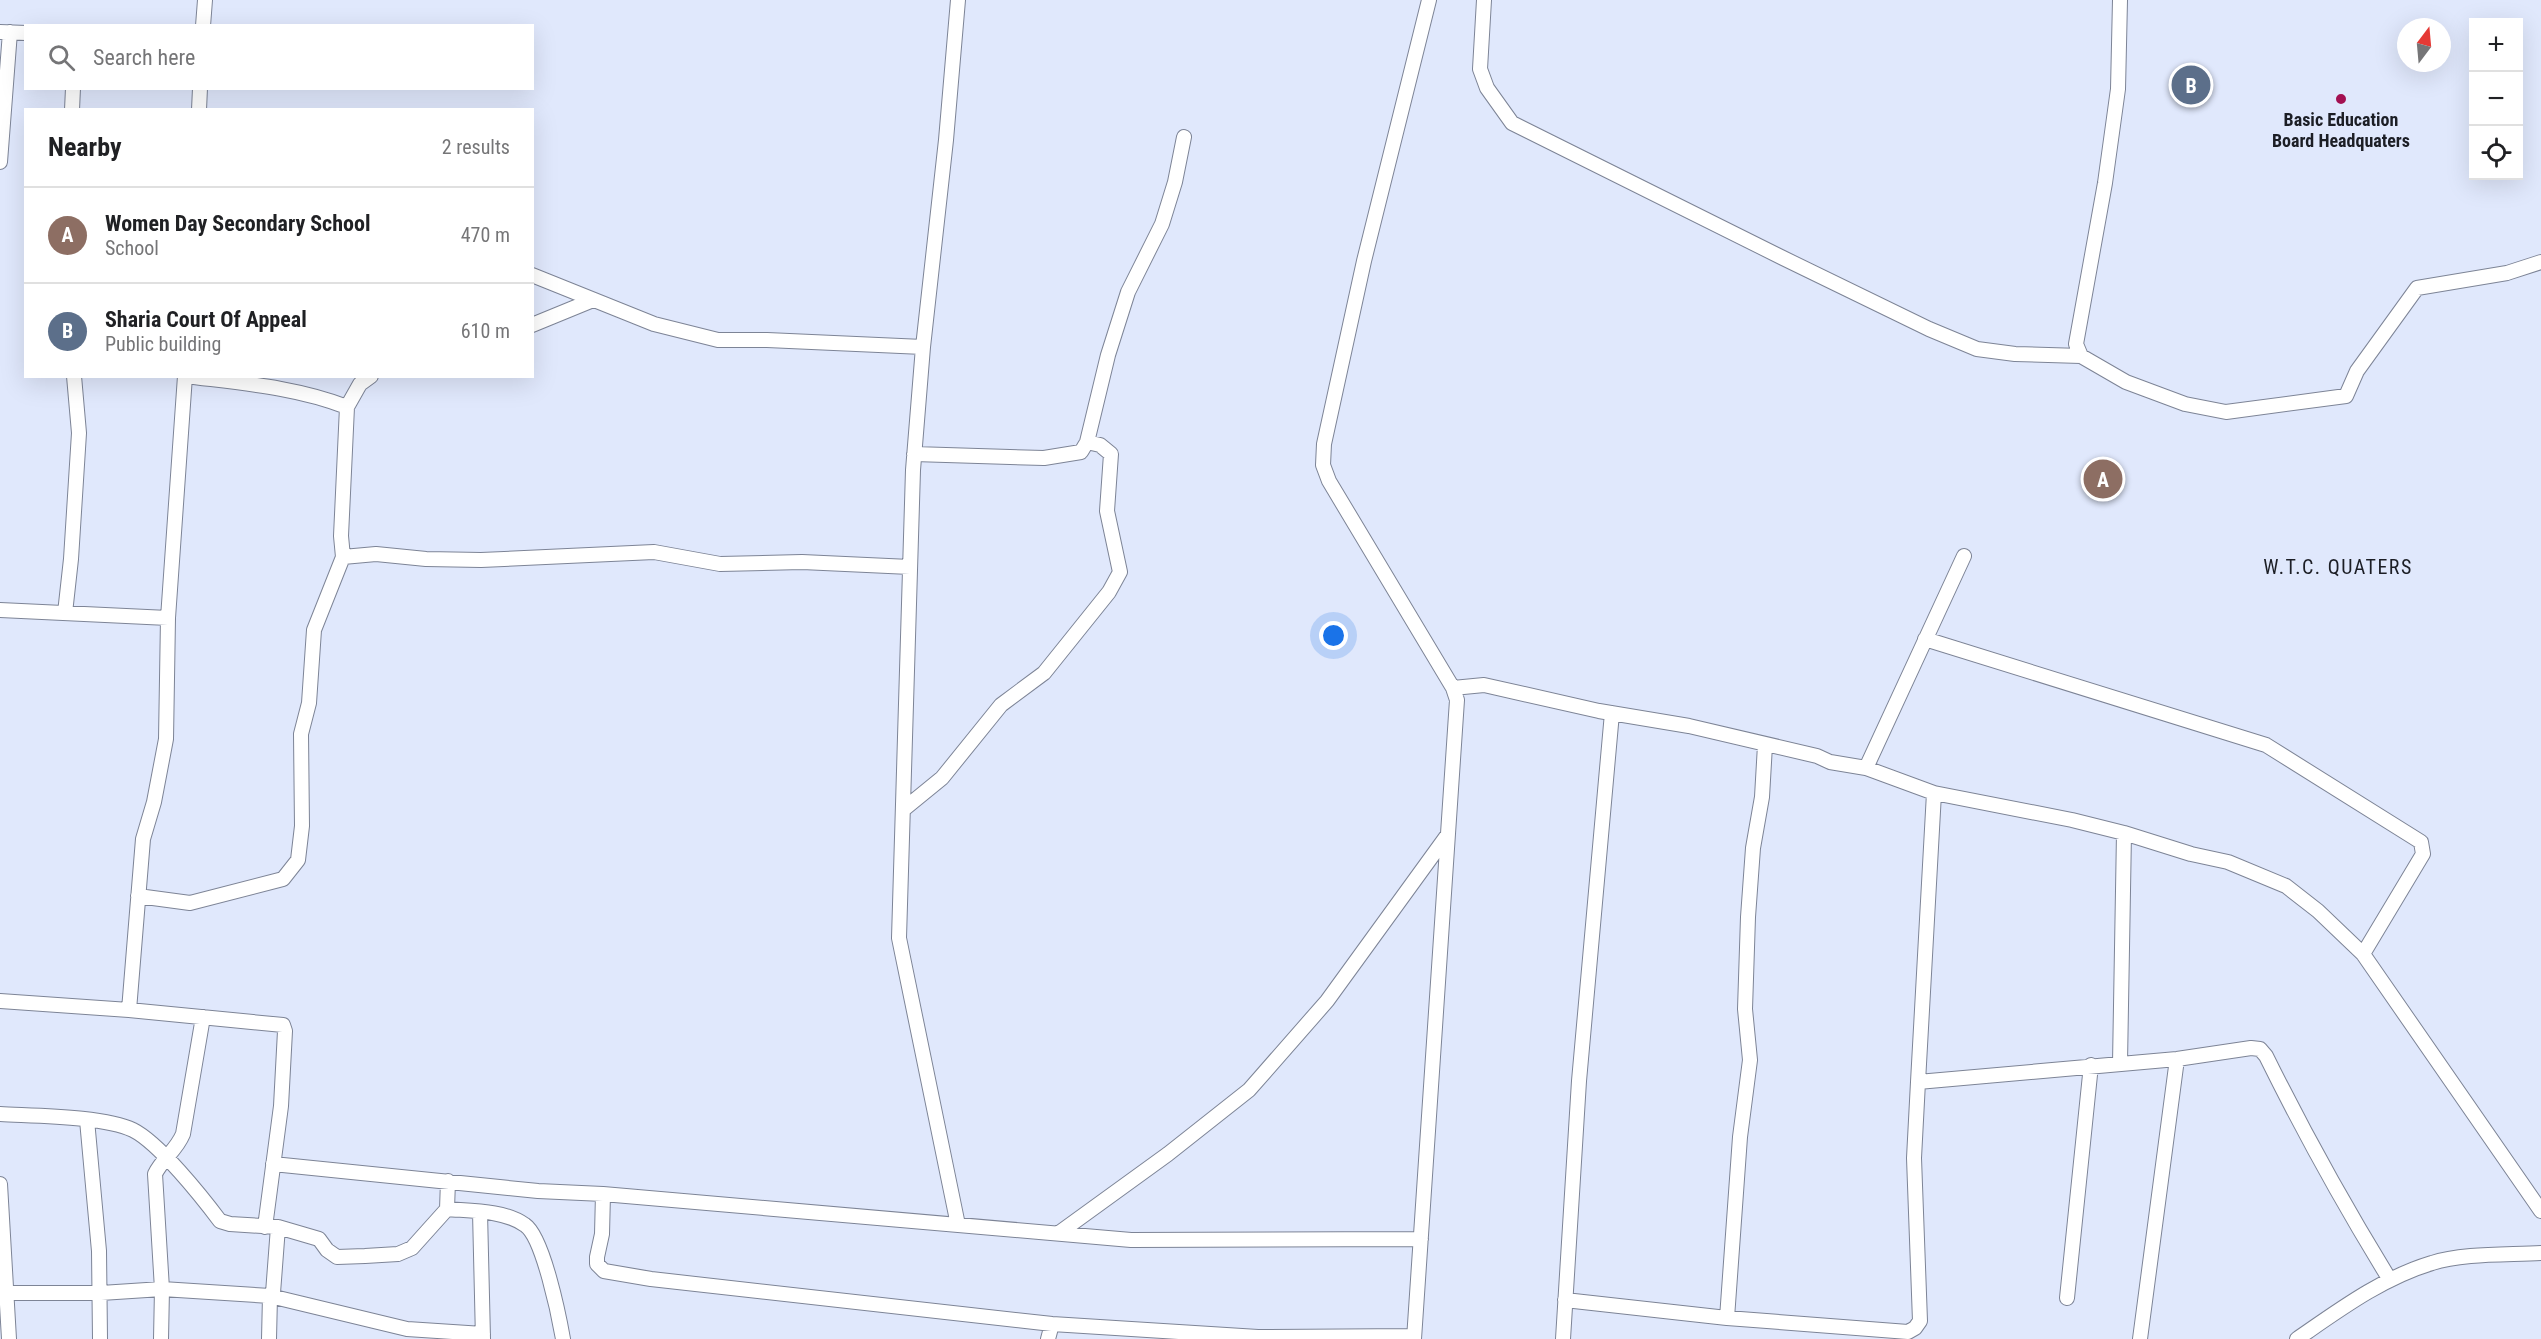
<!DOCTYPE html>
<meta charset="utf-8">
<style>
:root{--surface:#fff;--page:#f6f6f6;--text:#202124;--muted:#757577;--line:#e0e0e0;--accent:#b45309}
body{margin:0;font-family:"Roboto Condensed",sans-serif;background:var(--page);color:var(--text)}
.controls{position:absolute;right:18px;top:18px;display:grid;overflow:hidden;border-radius:0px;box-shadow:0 6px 24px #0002}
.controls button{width:54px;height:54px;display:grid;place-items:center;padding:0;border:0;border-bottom:2px solid var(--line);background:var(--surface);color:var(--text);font:30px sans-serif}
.compass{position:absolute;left:2397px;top:18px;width:54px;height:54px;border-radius:50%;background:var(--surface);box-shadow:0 6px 24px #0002;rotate:16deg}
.you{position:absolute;left:1334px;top:636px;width:21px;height:21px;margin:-15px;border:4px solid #fff;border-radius:50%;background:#1a73e8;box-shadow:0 0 0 9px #1a73e833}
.badge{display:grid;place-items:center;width:39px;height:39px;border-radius:50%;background:var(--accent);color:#fff;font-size:20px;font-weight:700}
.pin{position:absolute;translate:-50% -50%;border:3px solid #fff;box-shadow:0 2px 6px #0006}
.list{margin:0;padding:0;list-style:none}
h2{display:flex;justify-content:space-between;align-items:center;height:78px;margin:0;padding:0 24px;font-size:26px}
h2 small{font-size:20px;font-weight:400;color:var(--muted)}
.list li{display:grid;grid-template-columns:39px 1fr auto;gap:18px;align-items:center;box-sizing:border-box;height:96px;padding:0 24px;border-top:2px solid var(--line)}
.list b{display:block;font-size:22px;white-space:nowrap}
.list p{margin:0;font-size:20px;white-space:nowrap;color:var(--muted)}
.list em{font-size:20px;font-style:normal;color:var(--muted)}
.icon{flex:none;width:33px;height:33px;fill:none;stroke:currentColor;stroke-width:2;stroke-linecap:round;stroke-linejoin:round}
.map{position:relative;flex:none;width:2541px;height:1339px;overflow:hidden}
.search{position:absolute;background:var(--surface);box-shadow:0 6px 24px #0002;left:24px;top:24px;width:510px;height:66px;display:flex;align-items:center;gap:15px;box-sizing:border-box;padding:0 21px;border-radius:0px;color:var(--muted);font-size:22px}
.panel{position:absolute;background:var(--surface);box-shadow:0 6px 24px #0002;left:24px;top:108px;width:510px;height:270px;border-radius:0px}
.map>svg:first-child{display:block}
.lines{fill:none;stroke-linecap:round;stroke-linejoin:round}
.minor-casing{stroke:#7d8496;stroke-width:16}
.minor{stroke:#fff;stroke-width:14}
.poi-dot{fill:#a31051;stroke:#e0e8fc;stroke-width:2}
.labels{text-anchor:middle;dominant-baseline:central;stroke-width:4.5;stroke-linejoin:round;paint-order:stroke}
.poi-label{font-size:18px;font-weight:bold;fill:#1c1e25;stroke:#e0e8fc}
.neighbourhood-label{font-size:20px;letter-spacing:1.5px;fill:#1c1e25;stroke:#e0e8fc}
</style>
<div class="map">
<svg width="2541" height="1339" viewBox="0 0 2541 1339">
<rect width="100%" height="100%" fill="#e0e8fc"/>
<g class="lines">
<g class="minor-casing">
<path id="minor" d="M958 0 946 140 923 347 913 470 899 938 958 1225
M1484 0 1480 69 1487 88 1512 123 1783 258 1929 329 1977 349 2015 354 2081 356 2126 382 2185 404 2226 412 2346 396 2357 371 2417 288 2507 273 2541 262
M203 26 205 0
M0 32 26 33
M72 110 73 88
M199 110 200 88
M0 162 10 32
M532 275 654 324 718 340H767L923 347
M532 325 593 300
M2081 356 2076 344 2105 183 2118 89 2120 0
M185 376C240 383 296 387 347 407
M371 376 360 384 347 407 341 536 343 557 376 554 426 559 481 560 654 552 720 564 802 562 910 567
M914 454 1044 458 1081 452 1087 442 1108 355 1128 292 1162 224 1175 182 1184 137
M0 610 168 618
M65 613 71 559 79 433 74 376
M1925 639 2266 745 2421 842 2423 854 2363 954
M1453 688 1484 685 1599 711 1689 726 1817 756 1830 762 1866 768 1934 793 2072 820 2124 833 2191 854 2228 862 2286 886 2318 911 2363 954 2541 1211
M1866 768 1964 556
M904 809 942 778 1001 705 1044 673 1109 592 1120 572 1107 511 1111 454 1100 445 1087 442
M138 896 190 903 283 879 298 860 302 826 301 734 309 703 314 630 343 557
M0 1001 129 1010 283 1025 285 1031 281 1106 265 1227
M129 1010 143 839 154 802 166 739 168 618 185 376
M2120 1063 2124 833
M1918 1082 1934 793
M0 1114C35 1116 104 1116 133 1130 159 1143 202 1197 220 1221L230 1224 278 1227 319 1239 327 1250 337 1257 365 1256 398 1254 412 1248 447 1209C471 1211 504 1210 525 1225 543 1237 559 1316 563 1339
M87 1120 99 1251 100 1339
M273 1164 538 1191 603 1194 1131 1240 1421 1239
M0 1184 9 1339
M603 1194 602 1234 597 1257V1264L604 1271 651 1279 1052 1324 1258 1337 1414 1336
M447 1209 448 1181
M480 1212 483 1339
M1059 1233 1168 1154 1249 1090 1327 1001 1446 837
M0 1293H101L162 1289 270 1296 407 1329 483 1334
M2067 1298 2091 1065
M1565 1300 1727 1318 1908 1332 1915 1328 1920 1321 1914 1158 1918 1082 2177 1059 2251 1048 2260 1049 2266 1056C2304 1133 2345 1207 2390 1280
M1727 1318 1740 1137 1750 1060 1745 1009 1748 917 1753 848 1762 797 1765 745
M161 1339 162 1289 155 1174C162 1159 176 1151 183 1134L203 1017
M269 1339 270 1296 273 1293 278 1227
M1048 1339 1052 1324
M1414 1339 1457 700 1453 688 1329 481 1323 465 1324 444 1364 261 1429 0
M1563 1339 1579 1081 1612 713
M2140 1339 2177 1059
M2297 1339C2339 1310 2382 1278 2432 1263 2462 1253 2509 1255 2541 1253"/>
</g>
<use href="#minor" class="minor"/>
</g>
<circle class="poi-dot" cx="2341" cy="99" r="6"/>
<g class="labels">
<g class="poi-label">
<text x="2341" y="119">Basic Education<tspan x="2341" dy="21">Board Headquaters</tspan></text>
</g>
<g class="neighbourhood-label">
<text x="2338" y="567">W.T.C. QUATERS</text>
</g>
</g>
</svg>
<div class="controls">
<button>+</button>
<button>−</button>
<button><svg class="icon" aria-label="locate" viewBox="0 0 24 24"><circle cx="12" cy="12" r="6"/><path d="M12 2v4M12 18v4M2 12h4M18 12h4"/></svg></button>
</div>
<svg class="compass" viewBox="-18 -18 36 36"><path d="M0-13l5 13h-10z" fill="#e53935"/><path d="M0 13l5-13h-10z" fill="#757577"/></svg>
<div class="you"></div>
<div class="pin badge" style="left:2103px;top:479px;background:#8d6e63">A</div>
<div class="pin badge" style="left:2191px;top:85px;background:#5c6f8a">B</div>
<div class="search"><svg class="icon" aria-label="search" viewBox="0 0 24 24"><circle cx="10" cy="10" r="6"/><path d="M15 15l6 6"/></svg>Search here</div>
<section class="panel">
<h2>Nearby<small>2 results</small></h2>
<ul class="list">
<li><span class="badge" style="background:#8d6e63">A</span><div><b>Women Day Secondary School</b><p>School</p></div><em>470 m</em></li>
<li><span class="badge" style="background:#5c6f8a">B</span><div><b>Sharia Court Of Appeal</b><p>Public building</p></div><em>610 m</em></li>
</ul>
</section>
</div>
